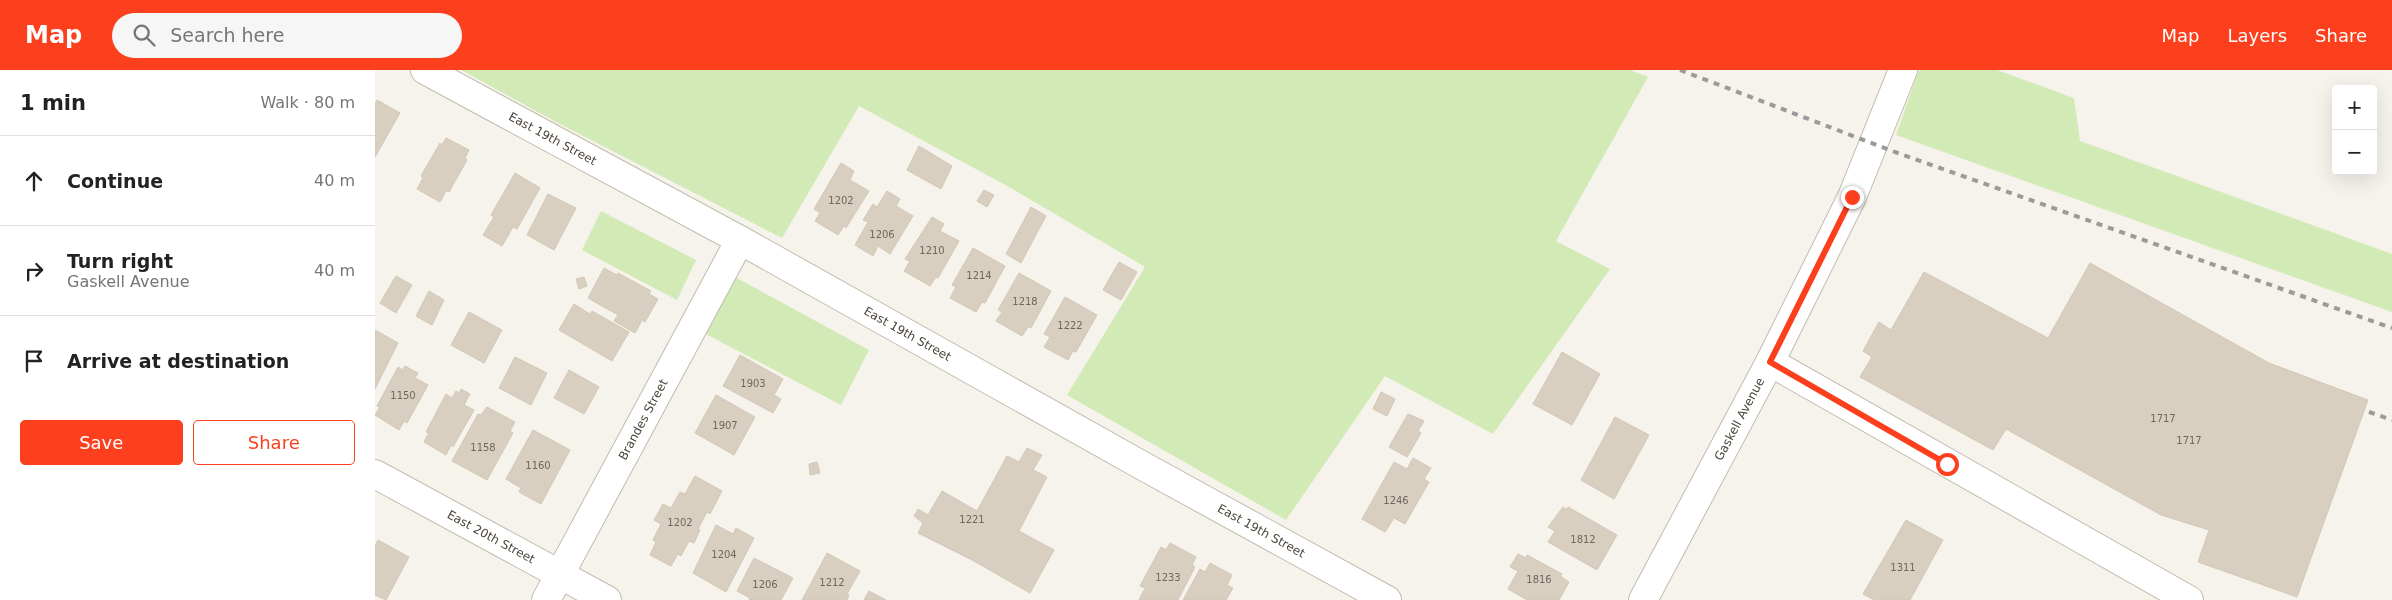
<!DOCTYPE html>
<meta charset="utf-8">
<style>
:root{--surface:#fff;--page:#f6f6f6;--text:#222;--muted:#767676;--line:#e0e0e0;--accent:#fc3f1d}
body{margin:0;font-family:"DejaVu Sans",sans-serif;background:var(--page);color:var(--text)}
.controls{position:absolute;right:15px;top:15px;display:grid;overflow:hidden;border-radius:5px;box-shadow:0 5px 20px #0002}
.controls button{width:45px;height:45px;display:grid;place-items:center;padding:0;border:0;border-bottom:1px solid var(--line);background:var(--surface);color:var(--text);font:25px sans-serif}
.stop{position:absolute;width:15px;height:15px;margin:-11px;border:4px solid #fc3f1d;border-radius:50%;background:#fff}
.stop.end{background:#fc3f1d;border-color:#fff;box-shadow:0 1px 5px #0008}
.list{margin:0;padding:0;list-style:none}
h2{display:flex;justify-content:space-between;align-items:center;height:65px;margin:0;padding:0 20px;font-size:21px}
h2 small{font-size:16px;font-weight:400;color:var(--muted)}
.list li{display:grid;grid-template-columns:32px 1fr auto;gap:15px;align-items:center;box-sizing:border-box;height:90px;padding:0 20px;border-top:1px solid var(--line)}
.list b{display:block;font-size:19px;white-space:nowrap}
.list p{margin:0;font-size:16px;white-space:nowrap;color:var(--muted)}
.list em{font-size:16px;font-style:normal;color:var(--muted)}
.actions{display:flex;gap:10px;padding:15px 20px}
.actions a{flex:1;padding:11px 0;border:1px solid var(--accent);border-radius:5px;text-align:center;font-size:18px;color:var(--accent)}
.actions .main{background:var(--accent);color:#fff}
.icon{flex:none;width:28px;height:28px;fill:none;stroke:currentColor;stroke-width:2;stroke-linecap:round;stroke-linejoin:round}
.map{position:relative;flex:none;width:2017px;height:530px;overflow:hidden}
header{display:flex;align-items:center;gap:30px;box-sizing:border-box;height:70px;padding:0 25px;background:var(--accent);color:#fff}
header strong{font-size:24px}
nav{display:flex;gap:28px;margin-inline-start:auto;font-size:18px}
.search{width:350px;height:45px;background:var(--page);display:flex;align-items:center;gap:12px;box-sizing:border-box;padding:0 18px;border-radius:28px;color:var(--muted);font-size:19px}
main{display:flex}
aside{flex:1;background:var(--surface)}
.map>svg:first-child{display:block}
.green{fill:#d2eab5}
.building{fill:#d8cfc1;stroke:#d3c7b4}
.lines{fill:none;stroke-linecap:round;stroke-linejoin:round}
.minor-casing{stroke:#c2bbae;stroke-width:30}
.minor{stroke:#fff;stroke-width:28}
.rail{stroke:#9a9a9a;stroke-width:4;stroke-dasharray:6 6;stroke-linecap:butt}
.route{stroke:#fc3f1d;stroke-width:6}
.labels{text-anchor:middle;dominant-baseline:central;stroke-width:4;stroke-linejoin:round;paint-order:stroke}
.number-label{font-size:10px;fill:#6e675b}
.street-label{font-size:12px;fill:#4b4439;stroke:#fff}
</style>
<header>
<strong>Map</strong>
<div class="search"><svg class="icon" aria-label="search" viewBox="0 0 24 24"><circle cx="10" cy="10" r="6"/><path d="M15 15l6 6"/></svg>Search here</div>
<nav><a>Map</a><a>Layers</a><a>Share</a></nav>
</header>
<main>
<aside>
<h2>1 min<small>Walk · 80 m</small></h2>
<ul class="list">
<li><svg class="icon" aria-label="ahead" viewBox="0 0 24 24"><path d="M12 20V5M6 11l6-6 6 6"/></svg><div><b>Continue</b></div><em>40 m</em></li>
<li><svg class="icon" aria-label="right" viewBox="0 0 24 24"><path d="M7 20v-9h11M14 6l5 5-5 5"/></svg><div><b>Turn right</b><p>Gaskell Avenue</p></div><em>40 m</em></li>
<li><svg class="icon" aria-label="arrive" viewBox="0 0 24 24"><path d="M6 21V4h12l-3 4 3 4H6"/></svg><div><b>Arrive at destination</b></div></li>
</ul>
<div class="actions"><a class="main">Save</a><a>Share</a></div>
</aside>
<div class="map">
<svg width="2017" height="530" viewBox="0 0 2017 530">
<rect width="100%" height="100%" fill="#f6f3ec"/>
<path class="green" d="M86 0H1255L1273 7 1181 171 1235 199 1118 364 1010 306 911 450 692 325 770 197 636 118 484 36 407 168 181 52Z
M1544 0H1622L1699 28 1705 71 2017 184V242L1521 65Z
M226 141 321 190 302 230 207 180Z
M358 206 494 280 466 335 329 263Z"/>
<path class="building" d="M2 30 25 43 0 87V34Z
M71 68 94 80 90 88 92 90 74 122 71 121 65 132 42 119 48 108 46 106 65 73 67 75Z
M544 76 577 96 566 119 532 100Z
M466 93 479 101 475 110 494 121 471 158 469 156 463 165 440 151 445 143 439 139Z
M140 103 165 118 142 159 138 157 127 176 108 165 119 147 116 145Z
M609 120 619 125 612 137 602 131Z
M512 121 525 129 521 136 538 146 515 184 503 176 498 186 480 175 493 152 488 150 498 134 502 137Z
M173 124 201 138 179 180 152 165Z
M656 137 671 146 646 193 631 184Z
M557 147 569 154 565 161 584 171 563 208 561 207 555 216 529 201 535 191 530 189Z
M598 178 630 196 610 233 607 232 601 242 575 228 581 217 577 215Z
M744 192 762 202 746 230 728 220Z
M1715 193 1894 293 1993 330 1922 527 1823 492 1834 460 1786 445 1631 359 1618 380 1485 307 1497 287 1488 281 1504 252 1516 260 1549 202 1673 268Z
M229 198 242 205 243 203 276 221 274 224 283 229 270 252 267 250 260 263 239 251 243 245 213 228Z
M644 203 676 221 656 258 653 257 647 266 621 251 627 242 623 240Z
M21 206 37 215 21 243 5 233Z
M209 207 212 216 204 219 201 209Z
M54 221 69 230 57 255 41 246Z
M690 227 722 245 701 282 698 281 693 290 669 277 675 267 669 264Z
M199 234 215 244 217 241 254 262 237 291 184 260Z
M94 242 127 260 109 293 76 275Z
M0 260 23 273 0 319Z
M1187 282 1225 304 1197 355 1158 334Z
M365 285 408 309 399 325 406 329 398 343 348 316Z
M140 287 172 303 156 335 124 318Z
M30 296 43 303 40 308 53 315 32 353 29 351 24 360 0 345 5 337 2 336 23 297 28 300Z
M194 300 224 317 209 344 179 328Z
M86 319 95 324 89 335 99 340 78 377 76 375 71 385 49 372 54 363 51 362 71 324 77 328 81 321 84 323Z
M1006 322 1020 329 1012 346 998 339Z
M341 325 380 347 359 385 320 363Z
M112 337 140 352 135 361 138 363 112 410 77 391 103 344 106 345Z
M1033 344 1049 351 1043 361 1046 363 1032 387 1014 377Z
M1240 347 1274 365 1239 429 1206 410Z
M158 360 195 380 166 434 144 422 146 418 131 409Z
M652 378 667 385 658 400 672 407 644 461 679 480 655 523 597 490 543 463 548 453 539 446 543 439 553 445 567 421 602 441 632 386 644 392Z
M1038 388 1056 398 1049 409 1054 412 1030 454 1019 448 1010 462 987 449 1019 392 1032 399Z
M442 392 445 403 435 405 434 394Z
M320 406 347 421 335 444 332 442 323 459 325 460 319 473 314 471 306 486 303 484 296 496 275 485 281 472 278 470 286 454 279 450 288 434 296 438 305 422 310 424Z
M1188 437 1192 440 1193 437 1242 465 1222 500 1173 472 1180 461 1173 457Z
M1531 450 1568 470 1535 530H1499L1488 524Z
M341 455 358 464 361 458 379 468 351 522 318 503Z
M3 470 34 487 11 530 0 525V476Z
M795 473 821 487 817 495 820 497 803 530H764L770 518 765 516 786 477 791 480Z
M452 483 485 501 472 524 474 525 472 530H427Z
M1143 484 1151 488 1152 485 1187 504 1185 506 1194 512 1184 530H1152L1133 519 1143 501 1135 497Z
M379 488 418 508 406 530H374L375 528 362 521Z
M835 493 857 505 852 515 858 518 851 530H808L825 499 830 502Z
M494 521 511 530H489Z"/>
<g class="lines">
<g class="minor-casing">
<g id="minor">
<path id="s1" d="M50 0 365 170 768 396 1012 530"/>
<path d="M1395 292 1814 530"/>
<path id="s2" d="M0 404 232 530"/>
<path id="s3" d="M171 530 365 170"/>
<path id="s4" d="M1268 530 1395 292 1477 127 1528 0"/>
</g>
</g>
<use href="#minor" class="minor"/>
<path class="rail" d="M1305 0 1520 82 2017 258
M1994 342 2017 350"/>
</g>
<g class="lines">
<path class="route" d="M1477 127 1395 292 1572 394"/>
</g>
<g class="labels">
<g class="number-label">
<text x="466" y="130">1202</text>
<text x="507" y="164">1206</text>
<text x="557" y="180">1210</text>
<text x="604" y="205">1214</text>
<text x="650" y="231">1218</text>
<text x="695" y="255">1222</text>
<text x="378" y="313">1903</text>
<text x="28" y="325">1150</text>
<text x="1788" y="348">1717</text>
<text x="350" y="355">1907</text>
<text x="1814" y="370">1717</text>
<text x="108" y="377">1158</text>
<text x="163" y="395">1160</text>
<text x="1021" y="430">1246</text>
<text x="597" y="449">1221</text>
<text x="305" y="452">1202</text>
<text x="1208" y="469">1812</text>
<text x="349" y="484">1204</text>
<text x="1528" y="497">1311</text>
<text x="793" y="507">1233</text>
<text x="1164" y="509">1816</text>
<text x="457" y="512">1212</text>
<text x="390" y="514">1206</text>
</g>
<g class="street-label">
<text stroke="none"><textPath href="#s1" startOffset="145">East 19th Street</textPath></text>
<text stroke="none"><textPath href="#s1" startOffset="550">East 19th Street</textPath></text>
<text stroke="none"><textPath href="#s4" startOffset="205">Gaskell Avenue</textPath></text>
<text stroke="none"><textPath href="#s3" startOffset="205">Brandes Street</textPath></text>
<text stroke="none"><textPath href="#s1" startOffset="955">East 19th Street</textPath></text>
<text stroke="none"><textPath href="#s2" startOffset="132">East 20th Street</textPath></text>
</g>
</g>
</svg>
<div class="controls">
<button>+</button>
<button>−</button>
</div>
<div class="stop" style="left:1572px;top:394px"></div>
<div class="stop end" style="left:1477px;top:127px"></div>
</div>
</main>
